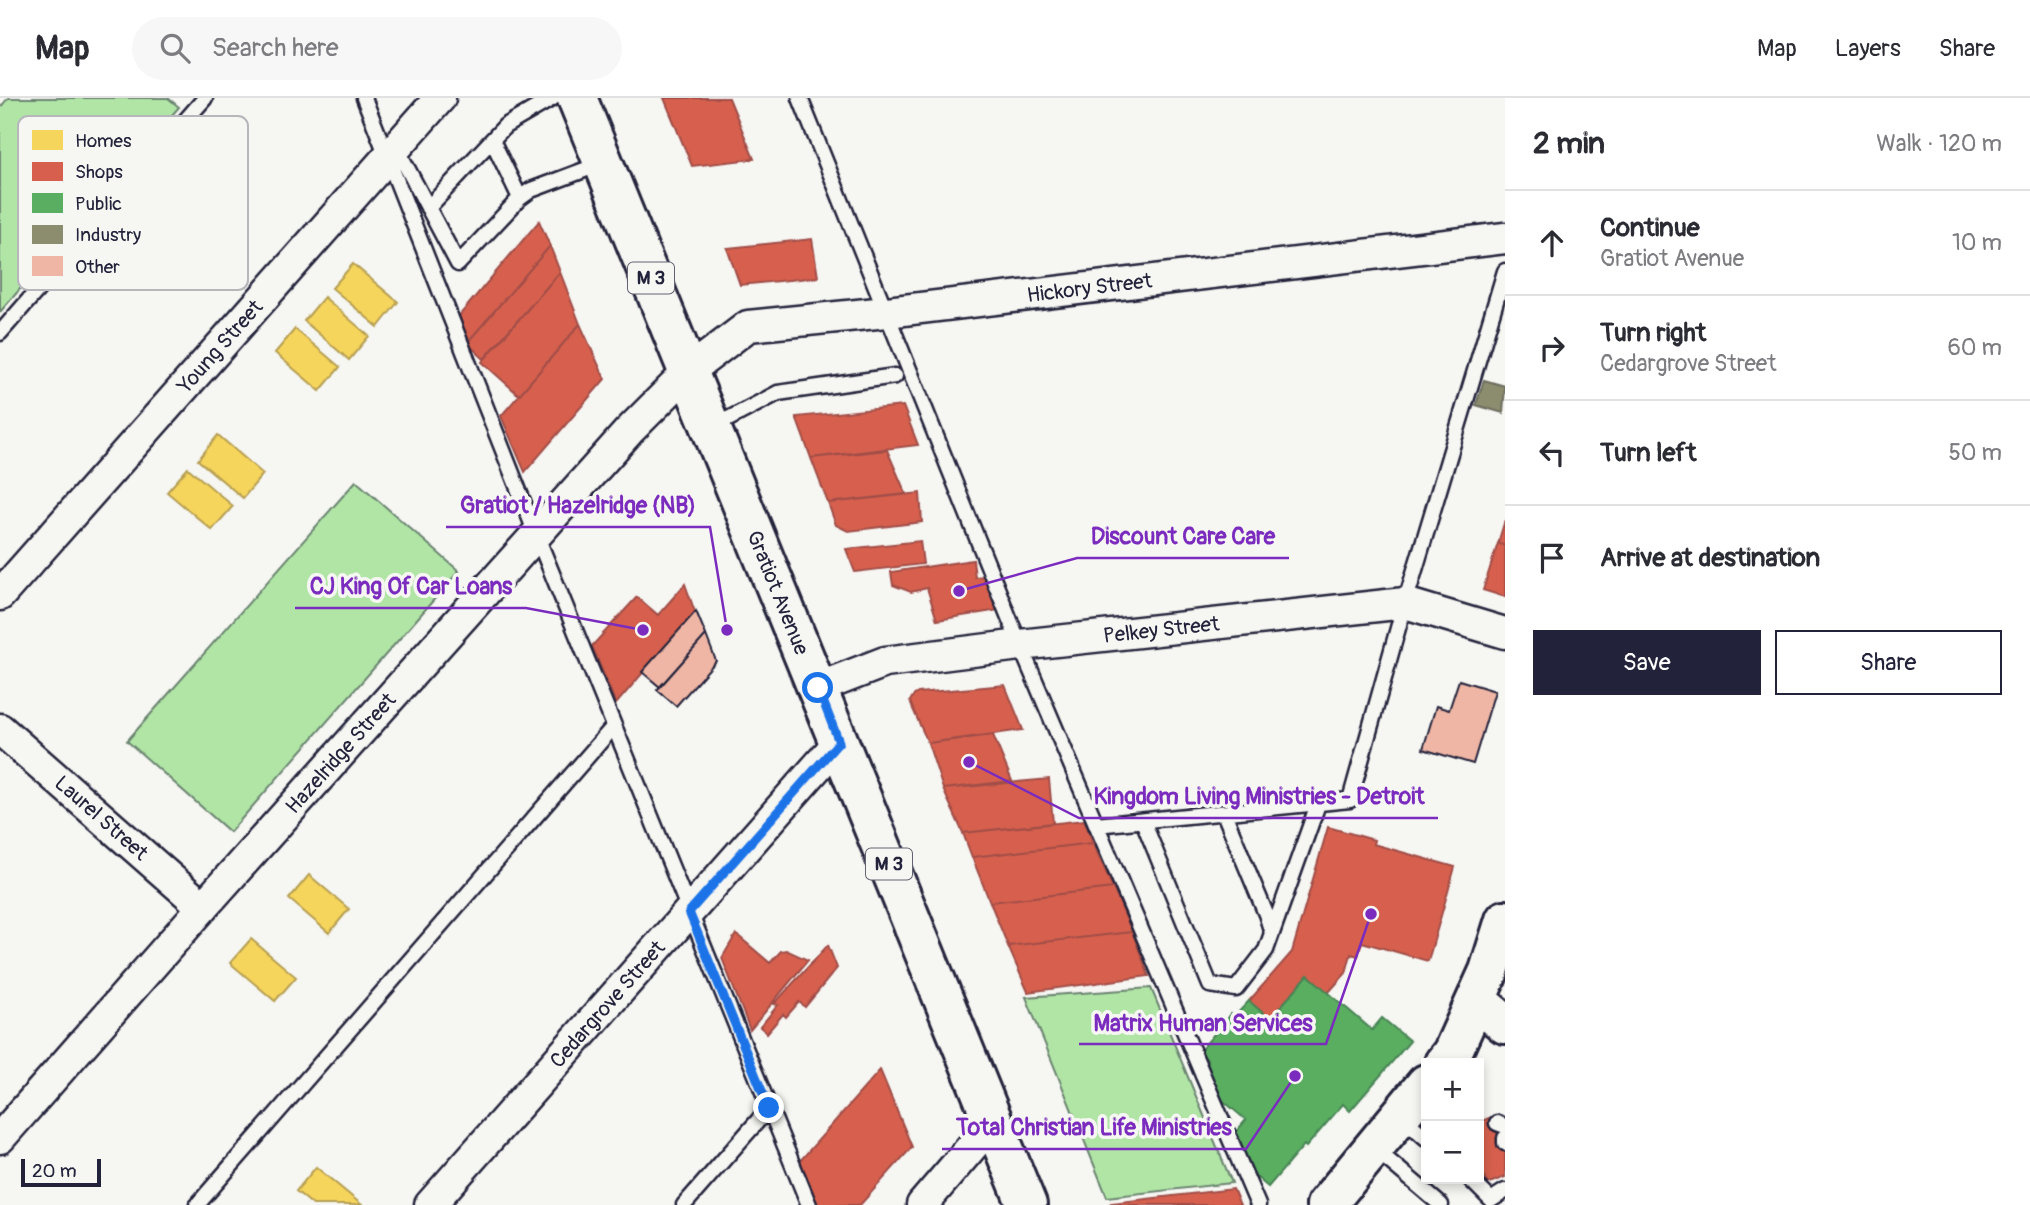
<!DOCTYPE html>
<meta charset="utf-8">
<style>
:root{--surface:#fff;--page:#f7f7f7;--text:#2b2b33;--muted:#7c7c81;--line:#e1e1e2;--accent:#22223b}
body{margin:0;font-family:Pangolin,sans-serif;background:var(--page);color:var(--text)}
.controls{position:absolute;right:21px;bottom:21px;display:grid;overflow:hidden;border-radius:0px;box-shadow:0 4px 10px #0003}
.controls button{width:63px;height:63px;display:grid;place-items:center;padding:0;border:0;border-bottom:2px solid var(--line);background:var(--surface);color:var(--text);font:35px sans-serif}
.scale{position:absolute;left:21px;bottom:18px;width:80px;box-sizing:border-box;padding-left:7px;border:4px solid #22223b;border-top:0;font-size:19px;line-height:24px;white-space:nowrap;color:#22223b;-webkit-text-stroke:5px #f6f6f2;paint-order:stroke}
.stop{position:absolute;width:21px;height:21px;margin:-16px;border:5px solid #1a73e8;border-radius:50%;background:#fff}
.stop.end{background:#1a73e8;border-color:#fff;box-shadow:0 2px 7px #0008}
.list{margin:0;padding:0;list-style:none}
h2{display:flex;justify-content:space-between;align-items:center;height:91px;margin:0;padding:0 28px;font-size:30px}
h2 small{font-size:23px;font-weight:400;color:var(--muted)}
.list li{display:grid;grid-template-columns:46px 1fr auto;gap:21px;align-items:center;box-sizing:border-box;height:105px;padding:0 28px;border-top:2px solid var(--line)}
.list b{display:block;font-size:26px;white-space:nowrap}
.list p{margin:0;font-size:23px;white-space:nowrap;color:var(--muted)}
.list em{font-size:23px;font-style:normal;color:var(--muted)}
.actions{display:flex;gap:14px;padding:21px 28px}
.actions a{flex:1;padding:16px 0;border:2px solid var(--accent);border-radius:0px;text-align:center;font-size:24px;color:var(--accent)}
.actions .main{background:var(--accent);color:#fff}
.icon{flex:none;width:38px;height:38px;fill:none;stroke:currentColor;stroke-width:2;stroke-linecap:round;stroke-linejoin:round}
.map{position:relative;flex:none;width:1505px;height:1107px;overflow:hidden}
header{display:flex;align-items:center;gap:42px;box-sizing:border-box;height:98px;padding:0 35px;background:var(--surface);border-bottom:2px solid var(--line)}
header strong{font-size:33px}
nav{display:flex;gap:38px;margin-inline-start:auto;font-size:24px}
.search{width:490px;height:63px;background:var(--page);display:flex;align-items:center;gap:18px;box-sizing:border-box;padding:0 24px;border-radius:38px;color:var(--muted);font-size:26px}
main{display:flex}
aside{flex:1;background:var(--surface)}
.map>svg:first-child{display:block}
.green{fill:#b1e5a6;stroke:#6a8470;stroke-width:2}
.homes{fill:#f6d55c;stroke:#b69f52;stroke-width:2}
.shops{fill:#d6604d;stroke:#a04d48;stroke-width:2}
.public{fill:#5aae61;stroke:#498456;stroke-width:2}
.industry{fill:#8c8c6e;stroke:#6c6c5f;stroke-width:2}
.building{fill:#efb6a5;stroke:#22223b;stroke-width:2}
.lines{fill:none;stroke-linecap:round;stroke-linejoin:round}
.lane-casing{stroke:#22223b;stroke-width:19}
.street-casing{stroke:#22223b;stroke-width:35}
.secondary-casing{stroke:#22223b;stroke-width:44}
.primary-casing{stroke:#22223b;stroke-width:44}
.lane{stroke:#f6f6f2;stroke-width:14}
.street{stroke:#f6f6f2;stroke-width:30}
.secondary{stroke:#f6f6f2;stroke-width:38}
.primary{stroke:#f6f6f2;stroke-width:38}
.route{stroke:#1a73e8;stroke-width:9}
.labels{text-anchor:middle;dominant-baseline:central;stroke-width:7;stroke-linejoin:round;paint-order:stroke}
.shield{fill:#f6f6f2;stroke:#626272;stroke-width:2}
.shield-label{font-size:19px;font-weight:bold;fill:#22223b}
.street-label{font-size:21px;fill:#22223b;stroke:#f6f6f2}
.key{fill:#f6f6f2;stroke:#b6b6bb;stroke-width:2}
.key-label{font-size:19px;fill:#22223b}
.leader{fill:none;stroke:#7b2cbf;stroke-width:2.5}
.callout-dot{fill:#7b2cbf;stroke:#f6f6f2;stroke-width:2.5}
.callout-label{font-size:23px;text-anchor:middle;font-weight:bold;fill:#7b2cbf;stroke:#f6f6f2;stroke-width:7;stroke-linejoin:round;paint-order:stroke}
</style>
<header>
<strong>Map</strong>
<div class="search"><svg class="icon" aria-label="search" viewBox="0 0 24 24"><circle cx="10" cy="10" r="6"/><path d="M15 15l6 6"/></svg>Search here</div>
<nav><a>Map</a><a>Layers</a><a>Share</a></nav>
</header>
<main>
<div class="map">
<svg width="1505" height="1107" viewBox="0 0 1505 1107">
<rect width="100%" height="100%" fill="#f6f6f2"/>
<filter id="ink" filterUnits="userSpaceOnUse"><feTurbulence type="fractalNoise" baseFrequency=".0143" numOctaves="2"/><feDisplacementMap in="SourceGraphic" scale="14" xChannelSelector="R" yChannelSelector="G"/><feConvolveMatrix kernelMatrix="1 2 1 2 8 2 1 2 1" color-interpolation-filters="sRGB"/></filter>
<g filter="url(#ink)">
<path class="green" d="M8 0H168L179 9 0 214V10Z
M356 383 459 473 230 734 127 643Z
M1151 890 1232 1085 1107 1099 1026 899Z"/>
<path class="homes" d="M353 166 398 204 378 229 332 190Z
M324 199 369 238 349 262 304 223Z
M295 231 340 269 320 293 275 255Z
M218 337 263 376 243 400 198 362Z
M188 370 233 408 212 432 167 394Z
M309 777 349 811 329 835 289 801Z
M251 841 296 879 275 903 230 865Z
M316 1069 362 1107H313L296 1093Z"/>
<path class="shops" d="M664 0H729L754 61 692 68Z
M539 123 550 148 467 245 458 219Z
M812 141 818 179 740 187 727 150Z
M550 148 560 174 484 261 467 245Z
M560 174 580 226 519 297 482 264Z
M580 226 605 281 525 374 501 318Z
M903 308 918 347 811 360 796 319Z
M887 352 906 396 828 405 811 360Z
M920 395 922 424 848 433 836 427 828 405Z
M1505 422V448L1498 445Z
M920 443 923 466 855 474 846 451Z
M1498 445 1505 448V499L1483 492Z
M973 462 975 479 984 478 999 512 937 522 927 490 911 494 893 487 891 474Z
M685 486 695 514 616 606 592 548 637 499 658 517Z
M1005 587 1023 632 928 645 912 609 910 603 913 598 918 595Z
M993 637 1012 683 943 691 928 645Z
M1049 681 1053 725 963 735 943 691Z
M1084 722 1093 745 972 759 963 735Z
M1328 729 1374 742 1373 746 1455 769 1428 863 1362 844 1358 858 1351 856 1346 875 1328 895 1308 877 1270 921 1249 903 1292 854Z
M1093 745 1113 790 990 804 972 759Z
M1113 790 1132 834 1008 848 990 804Z
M1132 834 1149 878 1028 894 1008 848Z
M736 836 770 865 781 853 786 852 808 862 750 932 722 860Z
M828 847 837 870 805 909 799 904 786 919 783 916 767 935 760 929 778 907 774 906Z
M880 972 912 1049 860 1107H817L799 1064Z
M1494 1018 1505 1047V1079L1487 1086 1479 1066V1024Z
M1233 1091 1240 1107H1112L1111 1105Z"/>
<path class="public" d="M1308 877 1372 932 1382 920 1410 943 1350 1013 1343 1006 1306 1049 1304 1047 1268 1089 1249 1073 1234 1036 1246 1022 1214 995 1207 961 1199 954 1231 916 1234 919 1249 903 1270 921Z"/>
<path class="industry" d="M1484 282 1505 288 1503 315 1476 307Z"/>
<path class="building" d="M696 513 706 537 660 589 642 574Z
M706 537 716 563 676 608 657 592Z
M1459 582 1495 593 1473 666 1423 651 1436 608 1449 612Z"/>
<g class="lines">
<g class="lane-casing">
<path id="lane" d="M364 0 536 436 809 1107
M800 0 1020 547 1258 1107
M492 42 520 100
M396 49 458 166 520 100 531 92 603 65
M428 110 505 28 553 0
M0 235 205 0
M713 329 778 295 895 278
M1224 715 1266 816 1272 835
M1143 723 1210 887 1236 891 1266 852 1318 706
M1096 727 1350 702 1405 505 1505 173
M1401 1018 1426 1040
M1497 1025 1505 1028
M1505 1040V1045
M1375 1051 1441 1107
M1470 1081 1491 1102 1505 1093
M197 1107 614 628
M684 1107 769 1010"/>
</g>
<g class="street-casing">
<g id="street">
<path id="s1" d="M0 497 440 0"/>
<path id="s2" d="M818 590 885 564 1020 547 1405 505 1505 535"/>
<path id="s3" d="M0 631 203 809"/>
<path id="s4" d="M0 1040 203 809 629 333 689 273 748 228 887 214 1505 140"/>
<path id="s5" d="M430 1107 839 644"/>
<path d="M922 1107 993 1024"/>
</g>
</g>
<g class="secondary-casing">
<path id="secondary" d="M1476 902 1505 926
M1444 965 1452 955 1489 873 1505 822
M1326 1107 1426 986"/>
</g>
<g class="primary-casing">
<g id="primary">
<path id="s6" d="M577 0 1027 1107"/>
</g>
</g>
<use href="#lane" class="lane"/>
<use href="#street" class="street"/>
<use href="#secondary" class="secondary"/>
<use href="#primary" class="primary"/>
</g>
</g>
<g class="lines" filter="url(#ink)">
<path class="route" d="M769 1010 689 814 839 644 818 590"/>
</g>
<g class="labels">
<g class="shield">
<rect x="628" y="164.5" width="46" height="31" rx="5"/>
<rect x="866" y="750.5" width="46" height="31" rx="5"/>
</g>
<g class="shield-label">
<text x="651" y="180">M 3</text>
<text x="889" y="766">M 3</text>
</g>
<g class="street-label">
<text stroke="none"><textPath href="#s4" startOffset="1449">Hickory Street</textPath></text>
<text stroke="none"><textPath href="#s1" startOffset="332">Young Street</textPath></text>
<text stroke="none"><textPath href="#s6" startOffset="534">Gratiot Avenue</textPath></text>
<text stroke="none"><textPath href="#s2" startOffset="350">Pelkey Street</textPath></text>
<text stroke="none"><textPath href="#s4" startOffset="514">Hazelridge Street</textPath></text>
<text stroke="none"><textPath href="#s3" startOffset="135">Laurel Street</textPath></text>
<text stroke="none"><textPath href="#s5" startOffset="268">Cedargrove Street</textPath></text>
</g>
</g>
<rect x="18" y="18" width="230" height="174" rx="10" class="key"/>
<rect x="32" y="32" width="31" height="20" fill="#f6d55c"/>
<rect x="32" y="64" width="31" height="19" fill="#d6604d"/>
<rect x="32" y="95" width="31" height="20" fill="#5aae61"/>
<rect x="32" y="127" width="31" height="19" fill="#8c8c6e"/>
<rect x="32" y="158" width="31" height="20" fill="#efb6a5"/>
<g class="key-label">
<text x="75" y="49">Homes</text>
<text x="75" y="80">Shops</text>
<text x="75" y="112">Public</text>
<text x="75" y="143">Industry</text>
<text x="75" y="175">Other</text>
</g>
<path class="leader" d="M727 532L710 429H446M959 493L1077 460H1289M643 532L526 510H295M969 664L1079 720H1438M1371 816L1326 946H1079M1295 978L1246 1051H942"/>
<g class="callout-dot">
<circle cx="727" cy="532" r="7"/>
<circle cx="959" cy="493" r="7"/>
<circle cx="643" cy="532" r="7"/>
<circle cx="969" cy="664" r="7"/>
<circle cx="1371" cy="816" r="7"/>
<circle cx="1295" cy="978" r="7"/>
</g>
<g class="callout-label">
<text x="578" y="415">Gratiot / Hazelridge (NB)</text>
<text x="1183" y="446">Discount Care Care</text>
<text x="411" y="496">CJ King Of Car Loans</text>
<text x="1259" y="706">Kingdom Living Ministries - Detroit</text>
<text x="1203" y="933">Matrix Human Services</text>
<text x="1094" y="1037">Total Christian Life Ministries</text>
</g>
</svg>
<div class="controls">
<button>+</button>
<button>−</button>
</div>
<div class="scale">20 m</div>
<div class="stop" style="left:818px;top:590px"></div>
<div class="stop end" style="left:769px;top:1010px"></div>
</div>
<aside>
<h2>2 min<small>Walk · 120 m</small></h2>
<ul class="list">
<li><svg class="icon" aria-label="ahead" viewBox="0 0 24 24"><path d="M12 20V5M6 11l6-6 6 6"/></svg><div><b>Continue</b><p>Gratiot Avenue</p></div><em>10 m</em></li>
<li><svg class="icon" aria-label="right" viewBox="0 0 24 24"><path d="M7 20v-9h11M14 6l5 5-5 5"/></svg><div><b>Turn right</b><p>Cedargrove Street</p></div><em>60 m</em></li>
<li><svg class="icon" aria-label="left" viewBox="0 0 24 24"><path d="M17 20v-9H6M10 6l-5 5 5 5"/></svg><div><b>Turn left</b></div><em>50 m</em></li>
<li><svg class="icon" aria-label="arrive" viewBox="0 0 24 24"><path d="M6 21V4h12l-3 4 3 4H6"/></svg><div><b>Arrive at destination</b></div></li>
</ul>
<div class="actions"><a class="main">Save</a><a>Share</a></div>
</aside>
</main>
